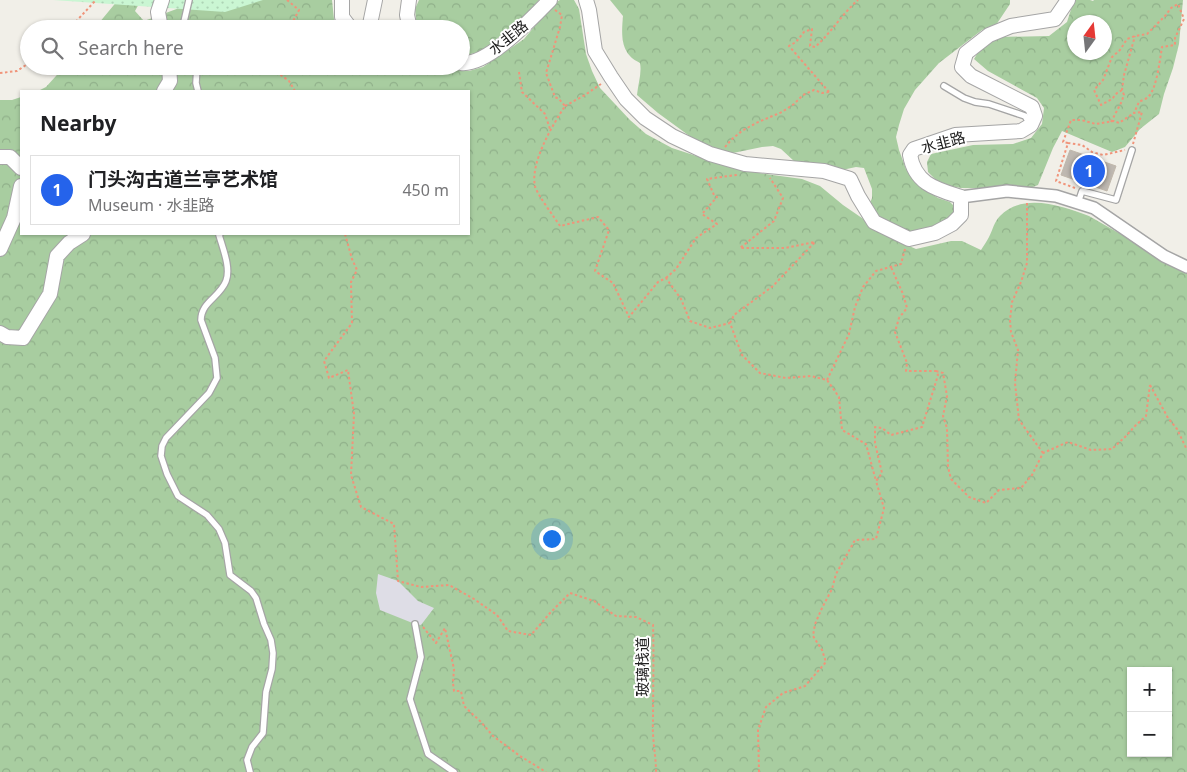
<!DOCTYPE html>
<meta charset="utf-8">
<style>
:root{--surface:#fff;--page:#f6f6f6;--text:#202124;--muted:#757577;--line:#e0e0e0;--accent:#2563eb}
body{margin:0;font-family:"Noto Sans","Noto Sans SC",sans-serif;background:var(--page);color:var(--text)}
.controls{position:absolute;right:15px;bottom:15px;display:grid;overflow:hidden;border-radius:0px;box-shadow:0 1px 4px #0004}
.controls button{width:45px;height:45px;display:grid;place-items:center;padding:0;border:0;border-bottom:1px solid var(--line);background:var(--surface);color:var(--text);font:25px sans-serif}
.compass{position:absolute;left:1067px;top:15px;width:45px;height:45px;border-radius:50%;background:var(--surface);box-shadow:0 1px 4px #0004;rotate:15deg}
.you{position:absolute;left:551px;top:538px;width:18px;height:18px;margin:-12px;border:4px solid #fff;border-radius:50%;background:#1a73e8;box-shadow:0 0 0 8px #1a73e833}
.badge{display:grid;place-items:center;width:32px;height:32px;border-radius:50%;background:var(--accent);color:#fff;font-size:16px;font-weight:700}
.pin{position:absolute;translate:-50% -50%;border:2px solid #fff;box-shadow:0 1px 5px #0006}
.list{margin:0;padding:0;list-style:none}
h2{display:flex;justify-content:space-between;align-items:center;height:65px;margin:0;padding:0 20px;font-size:21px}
h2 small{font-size:16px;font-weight:400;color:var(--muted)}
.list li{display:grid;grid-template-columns:32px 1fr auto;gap:15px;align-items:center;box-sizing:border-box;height:70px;margin:0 10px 10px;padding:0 10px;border:1px solid var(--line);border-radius:0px}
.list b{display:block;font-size:19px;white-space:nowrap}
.list p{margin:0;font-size:16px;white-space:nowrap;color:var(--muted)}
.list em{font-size:16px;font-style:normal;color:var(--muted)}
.icon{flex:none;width:28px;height:28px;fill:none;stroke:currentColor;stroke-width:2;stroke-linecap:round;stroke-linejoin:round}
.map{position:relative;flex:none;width:1187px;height:772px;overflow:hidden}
.search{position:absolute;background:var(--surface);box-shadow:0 1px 4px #0004;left:20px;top:20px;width:450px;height:55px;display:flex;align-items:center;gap:12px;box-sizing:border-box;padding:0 18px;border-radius:28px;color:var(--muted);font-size:19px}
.panel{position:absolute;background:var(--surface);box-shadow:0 1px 4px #0004;left:20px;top:90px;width:450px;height:145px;border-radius:0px}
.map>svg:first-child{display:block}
.forest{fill:url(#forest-crowns);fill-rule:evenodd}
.park{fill:url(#park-dots)}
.plaza{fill:#dedde6}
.building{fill:#beb8b1;stroke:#c1b8ac}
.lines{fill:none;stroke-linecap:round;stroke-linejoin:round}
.service-casing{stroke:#a5a5a5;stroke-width:8}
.minor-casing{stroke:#a5a5a5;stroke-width:14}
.tertiary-casing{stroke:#a5a5a5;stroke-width:16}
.path{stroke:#f0947a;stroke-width:2;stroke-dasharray:2.5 2.5;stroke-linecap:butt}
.service{stroke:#fff;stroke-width:5.5}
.minor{stroke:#fff;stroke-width:11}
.tertiary{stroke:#fff;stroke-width:14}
.labels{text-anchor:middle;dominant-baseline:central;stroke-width:4;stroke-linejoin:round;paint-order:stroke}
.street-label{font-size:15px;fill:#212121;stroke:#fff}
</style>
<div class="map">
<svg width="1187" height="772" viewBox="0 0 1187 772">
<defs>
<pattern id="forest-crowns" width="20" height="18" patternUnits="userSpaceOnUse" patternTransform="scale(1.25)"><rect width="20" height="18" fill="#a8cda0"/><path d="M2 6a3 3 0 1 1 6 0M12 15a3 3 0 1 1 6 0" fill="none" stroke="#90b08a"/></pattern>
<pattern id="park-dots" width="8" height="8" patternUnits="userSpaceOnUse" patternTransform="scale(1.25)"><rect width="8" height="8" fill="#caf6d3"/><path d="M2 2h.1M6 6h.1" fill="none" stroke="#add3b5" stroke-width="1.8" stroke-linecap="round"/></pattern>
</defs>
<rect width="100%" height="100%" fill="#f1efe8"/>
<path class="forest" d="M118 0H141L135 11 144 21 182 7 199 0H332L335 29H94Z
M419 0H539C518 24 496 54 461 55V29H417L415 9Z
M560 0H574L579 9 586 54 592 71 600 88 630 120 646 134 672 148 730 167 759 173 802 179 820 186 843 205 891 238 916 249 951 241H962L981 250C984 245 987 241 989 237 993 229 994 222 1000 216 1023 192 1063 206 1089 216L1173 264 1187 270V772H0V100H12L21 97V234H469V91H38L46 87 65 66H429L469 71 483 67 524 39 554 3ZM1131 671H1168V753H1131Z
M610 0H1010V4L996 25 982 30 939 63 915 90 904 109 899 125 896 137 899 150 906 169 923 188 938 198 950 202 955 207 956 214 933 227 914 233 870 217 867 210 872 198V189L864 168 856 167 842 170 795 162 781 149 773 146 762 147 733 153 718 149 695 140 658 113 637 95C638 84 642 73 640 63 637 61 632 59 630 56 620 46 622 28 623 16Z
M1074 0H1090L1093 1 1094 0H1183L1179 44 1173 68 1164 94 1159 114 1140 129 1125 147 1112 152 1062 131 1053 148 1038 185 1028 189 961 188 940 184 928 172 927 162 931 154 973 145 1013 144 1031 138 1042 124 1044 108 1037 98 988 71 974 59 980 49 998 37 1049 36 1067 22ZM1074 22H1104V52H1074Z"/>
<path class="park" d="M53 0H263L225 12Z"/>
<path class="plaza" d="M378 574 398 581 418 601 434 608 421 625 415 624 380 610 376 593Z"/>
<path class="building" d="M1070 150 1116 166 1107 191 1061 175Z"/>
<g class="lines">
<g class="service-casing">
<path id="service" d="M186 29 183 26 189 0
M197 66 196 83 198 91
M944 86 964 98 975 102 989 104 1025 116 1030 124
M1078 203 1082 191 1116 200 1132 150
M220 234 219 235C223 249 231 268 226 281 220 297 201 302 201 320L215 358 217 378 209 393 166 438 162 446 161 456 167 474 178 496 207 515 219 529 225 543 230 575 251 591 256 598 264 624 271 640 273 653 272 669 266 692 263 733 252 747 247 760 250 772
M415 624 421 657 410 699 428 754 454 772"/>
</g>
<g class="minor-casing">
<path id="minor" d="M961 197 1007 191 1056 196 1094 208 1164 256 1187 267"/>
</g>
<g class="tertiary-casing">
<path id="tertiary" d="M342 0V17L351 29
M409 0 407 15 410 29
M586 0 589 10 595 51 611 77 626 99 645 118 672 136 710 154 745 164 824 171 850 179 858 196 874 222 909 239 935 233 952 224 961 215V197C936 189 915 184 910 155L914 149 955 135 1021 131 1031 125 1035 116 1032 107 971 76 962 67 966 53 989 35 1011 26 1055 19 1068 0
M161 29 158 12 162 0
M369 29 375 0
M461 63C488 66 532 18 550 0
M164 91 170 81 169 66
M0 157H10L21 168
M0 249 14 218 21 186
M0 333 7 337 23 338 50 294 57 256 69 243 83 234"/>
</g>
<path class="path" d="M287 0 299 10 289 29
M555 10 562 15 560 27 546 73 555 97 559 99 565 106C552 126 530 163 535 186 536 193 555 218 560 226L598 217 609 230 595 271 613 283 629 317 658 282 666 278 681 299 690 321 710 328 730 323 742 355 760 373 786 378 811 376 827 380 839 397 842 430 866 444 876 481
M69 29 96 0
M279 66 278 73 289 81 295 91
M519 72 522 92 545 114 550 129
M0 73 17 71 29 63
M1122 90 1117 93 1112 99 1101 105 1094 90 1103 80 1112 57 1120 50 1127 39 1135 36 1147 34 1165 16 1171 8 1178 4 1184 19 1175 38V45L1162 47C1160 59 1157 87 1149 96 1147 99 1142 100 1139 102L1134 113 1142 112 1133 144
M829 92 789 46 796 42 804 32 812 29 810 46 815 47C831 33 842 14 858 0
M565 106 585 95 601 84
M1111 122 1121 103 1124 95 1122 90 1124 75 1135 36
M1068 143 1063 142 1071 120H1081L1096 124 1114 121 1119 123 1134 113
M725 147 732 139 742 131 756 123 782 112 794 104 803 95 814 90 822 93 829 92
M1075 188 1056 181 1068 143 1082 145 1092 152 1103 155 1125 150
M1027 203V263L1021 282 1012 302 1010 320 1011 332 1018 350 1015 383 1019 420 1043 453
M345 234 352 259 357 270 351 282 352 323 324 361 329 378 348 370 354 414 351 475 361 507 394 524 398 581 421 587 449 585 474 599 497 615 508 631 531 635 550 613 570 593 594 601 616 616 636 617 653 625C654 657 653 690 653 722 652 739 656 755 656 772
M666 278 676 269 696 238 717 224 702 214 717 197 714 195 707 179 736 175 737 174
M730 323 734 315 773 286 815 242 785 248H740L774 221 783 198 770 178
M936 371 943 373 947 396 943 416 947 428 948 467 951 479 969 497 986 503 999 490 1021 488 1032 475 1043 453 1068 442 1091 450 1112 449 1125 437 1136 425 1146 416 1150 385
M827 380 849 334 855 307 863 287 876 271 901 264 905 249
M1150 385 1168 418 1177 429 1187 450
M423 627 436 643 445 628 454 669 453 683 454 691H461L464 706 481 722 493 736 520 756 546 772
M759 772 758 730 766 707 783 693 805 686 826 662 822 650 813 636 815 624 822 608 832 589 836 574 855 540 876 539 884 508 876 481 882 473 875 443V427L882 428 891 435 922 427 938 375 936 371H906L907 363 895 332 899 318 907 308 903 294 891 267"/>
<use href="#service" class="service"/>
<use href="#minor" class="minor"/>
<use href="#tertiary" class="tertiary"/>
</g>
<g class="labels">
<g class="street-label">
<text transform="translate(508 37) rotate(-39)">水韭路</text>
<text transform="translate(943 142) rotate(-15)">水韭路</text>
<text transform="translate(642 667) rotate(-90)">玻璃栈道</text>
</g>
</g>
</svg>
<div class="controls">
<button>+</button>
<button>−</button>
</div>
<svg class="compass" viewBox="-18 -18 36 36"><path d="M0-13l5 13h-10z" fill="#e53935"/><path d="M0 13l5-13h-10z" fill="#757577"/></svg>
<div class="you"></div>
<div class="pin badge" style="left:1089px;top:171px">1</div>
<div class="search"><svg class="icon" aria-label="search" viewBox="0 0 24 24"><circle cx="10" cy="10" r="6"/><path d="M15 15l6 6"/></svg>Search here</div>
<section class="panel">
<h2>Nearby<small></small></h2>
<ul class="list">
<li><span class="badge">1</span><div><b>门头沟古道兰亭艺术馆</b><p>Museum · 水韭路</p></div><em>450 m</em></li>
</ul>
</section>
</div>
